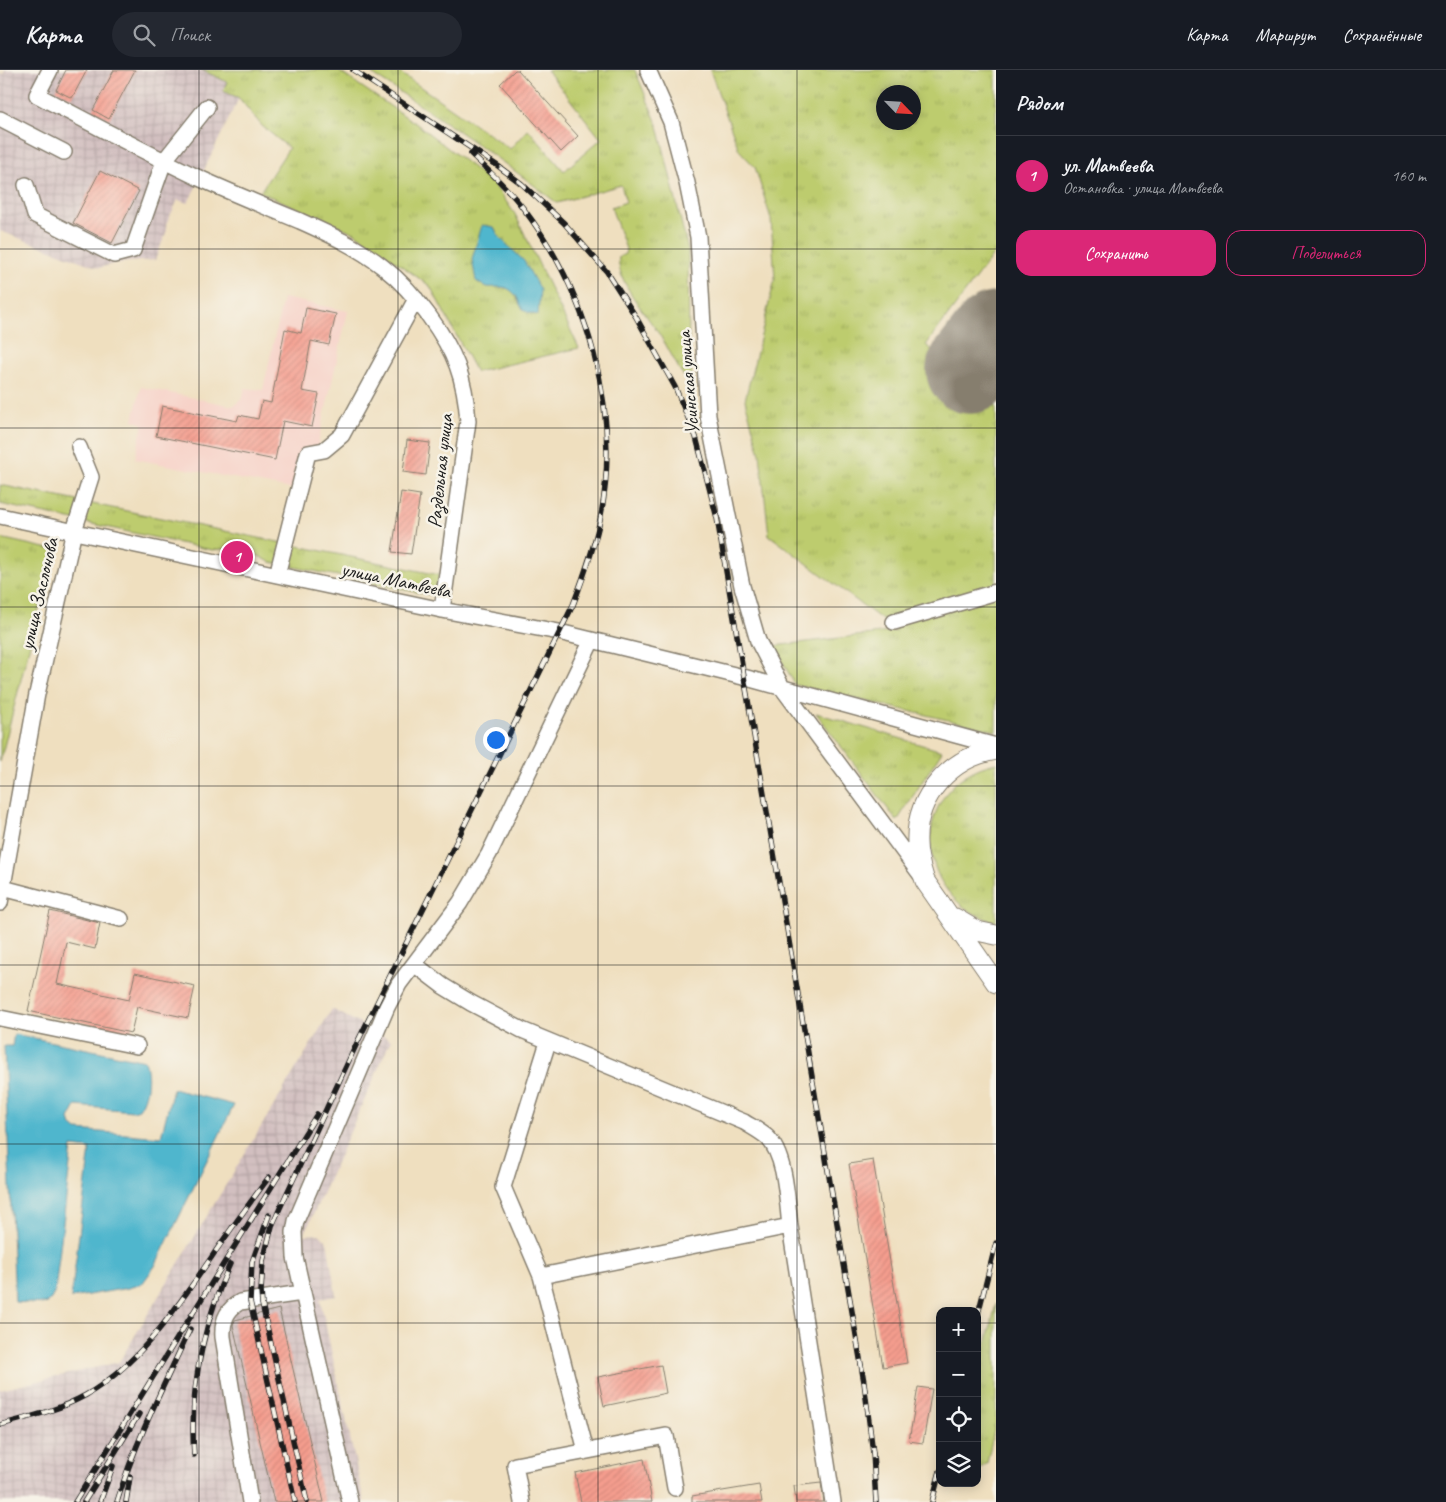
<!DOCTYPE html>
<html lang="ru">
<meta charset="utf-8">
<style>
:root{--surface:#171b24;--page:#242831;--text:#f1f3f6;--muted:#9ea1a6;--line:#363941;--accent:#db2777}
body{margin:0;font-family:Caveat,sans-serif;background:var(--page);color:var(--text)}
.controls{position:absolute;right:15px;bottom:15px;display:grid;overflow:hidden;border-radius:10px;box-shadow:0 2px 12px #0003}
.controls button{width:45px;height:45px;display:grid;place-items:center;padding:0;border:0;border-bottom:1px solid var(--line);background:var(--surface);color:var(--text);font:25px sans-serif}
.compass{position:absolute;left:876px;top:15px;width:45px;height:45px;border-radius:50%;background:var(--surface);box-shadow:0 2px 12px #0003;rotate:115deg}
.you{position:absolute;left:495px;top:669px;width:18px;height:18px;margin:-12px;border:4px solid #fff;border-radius:50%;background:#1a73e8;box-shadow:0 0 0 8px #1a73e833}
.badge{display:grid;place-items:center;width:32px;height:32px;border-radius:50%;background:var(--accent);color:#fff;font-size:16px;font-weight:700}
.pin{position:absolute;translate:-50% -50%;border:2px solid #fff;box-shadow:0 1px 5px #0006}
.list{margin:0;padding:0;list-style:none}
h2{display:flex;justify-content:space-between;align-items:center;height:65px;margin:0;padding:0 20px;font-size:21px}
h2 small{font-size:16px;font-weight:400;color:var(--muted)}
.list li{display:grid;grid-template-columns:32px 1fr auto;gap:15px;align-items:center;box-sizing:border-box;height:80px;padding:0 20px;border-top:1px solid var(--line)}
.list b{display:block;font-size:19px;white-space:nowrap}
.list p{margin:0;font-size:16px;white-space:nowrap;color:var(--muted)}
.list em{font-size:16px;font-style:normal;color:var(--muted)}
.actions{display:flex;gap:10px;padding:15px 20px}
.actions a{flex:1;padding:11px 0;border:1px solid var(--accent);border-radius:15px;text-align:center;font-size:18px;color:var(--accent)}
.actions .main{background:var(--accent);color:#fff}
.icon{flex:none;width:28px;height:28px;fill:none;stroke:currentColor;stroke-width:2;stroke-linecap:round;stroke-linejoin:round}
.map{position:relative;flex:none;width:996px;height:1432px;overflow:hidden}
header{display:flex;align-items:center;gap:30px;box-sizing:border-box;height:70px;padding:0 25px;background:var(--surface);border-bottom:1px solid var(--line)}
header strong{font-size:24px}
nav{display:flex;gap:28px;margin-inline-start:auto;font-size:18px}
.search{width:350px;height:45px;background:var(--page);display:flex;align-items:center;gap:12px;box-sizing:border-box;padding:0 18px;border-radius:28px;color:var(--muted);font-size:19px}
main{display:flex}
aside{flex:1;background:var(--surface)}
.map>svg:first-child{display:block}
.built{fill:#f7d1c7}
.industrial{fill:url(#industrial-grid)}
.grass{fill:url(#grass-tufts);stroke:#6c7445;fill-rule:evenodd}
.water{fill:#4fb6cd;stroke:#366974}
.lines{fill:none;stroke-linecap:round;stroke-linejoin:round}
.runway{stroke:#867e6e;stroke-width:88}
.building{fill:url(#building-hatch)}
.minor-casing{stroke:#867e6e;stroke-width:18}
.major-casing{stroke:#867e6e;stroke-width:21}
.minor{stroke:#fff;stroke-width:15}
.major{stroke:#fff;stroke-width:19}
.rail-casing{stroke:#1c1c1c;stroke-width:5.5}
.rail{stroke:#f7f3e8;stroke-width:4;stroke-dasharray:11;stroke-linecap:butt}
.grid{fill:none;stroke:#1c1c1c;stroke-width:1;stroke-opacity:0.55}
.labels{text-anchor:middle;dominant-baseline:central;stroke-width:5;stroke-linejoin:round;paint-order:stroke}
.street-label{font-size:20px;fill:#1c1c1c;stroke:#f7f3e8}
</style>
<header>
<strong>Карта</strong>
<div class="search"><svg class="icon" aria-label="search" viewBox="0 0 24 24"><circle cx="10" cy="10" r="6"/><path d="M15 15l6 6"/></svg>Поиск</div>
<nav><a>Карта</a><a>Маршрут</a><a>Сохранённые</a></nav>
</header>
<main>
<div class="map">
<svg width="996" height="1432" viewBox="0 0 996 1432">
<defs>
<pattern id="industrial-grid" width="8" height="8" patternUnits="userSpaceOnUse" patternTransform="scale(1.25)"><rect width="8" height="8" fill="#d2bfc0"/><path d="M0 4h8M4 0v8" fill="none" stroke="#b4a4a4"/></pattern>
<pattern id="grass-tufts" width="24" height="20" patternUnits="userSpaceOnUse" patternTransform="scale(1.25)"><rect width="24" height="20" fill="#bdcc6e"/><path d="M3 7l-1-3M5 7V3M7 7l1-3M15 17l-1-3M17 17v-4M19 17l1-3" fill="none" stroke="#a2af5f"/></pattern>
<pattern id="building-hatch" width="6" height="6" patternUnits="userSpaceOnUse" patternTransform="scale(1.25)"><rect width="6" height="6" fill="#f59d8e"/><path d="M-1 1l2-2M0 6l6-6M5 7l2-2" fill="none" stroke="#d1877a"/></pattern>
</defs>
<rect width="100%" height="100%" fill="#f7f3e8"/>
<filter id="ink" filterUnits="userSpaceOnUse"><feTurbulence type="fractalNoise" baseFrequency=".02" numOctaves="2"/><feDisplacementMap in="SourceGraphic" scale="10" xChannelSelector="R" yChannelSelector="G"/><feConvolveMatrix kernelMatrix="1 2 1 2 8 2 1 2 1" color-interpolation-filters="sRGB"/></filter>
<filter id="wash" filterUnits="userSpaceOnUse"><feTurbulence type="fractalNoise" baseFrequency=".0096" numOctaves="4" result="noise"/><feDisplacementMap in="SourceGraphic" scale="20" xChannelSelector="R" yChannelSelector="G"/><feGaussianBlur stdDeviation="1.12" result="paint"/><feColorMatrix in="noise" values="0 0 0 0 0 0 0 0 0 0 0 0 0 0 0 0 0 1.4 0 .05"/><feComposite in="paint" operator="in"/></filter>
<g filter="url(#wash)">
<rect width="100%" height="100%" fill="#efdfbf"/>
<path class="built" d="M283 228 348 241 307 422 135 389 143 354 133 350 141 317 233 336 242 329 245 318 263 320Z"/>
<path class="industrial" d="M5 0H202L227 12 223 21 239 28 188 133 178 130 166 154 167 160 155 190 116 193 99 198 0 161V3L3 4Z
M332 939 391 970 304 1165 319 1164 326 1170 328 1176 336 1226 320 1229 364 1432H0V1320L119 1292Z"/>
<path class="grass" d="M202 0H337L418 55 493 113 515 144 579 278 476 302 430 216 355 163 260 122 289 78 262 56 239 28 223 21 227 12ZM494 157 538 245C510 240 524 222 506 218 500 216 492 217 486 216Z
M366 0H396L510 79 528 59 564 101 601 69 547 0H635L658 56 688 180 689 278 692 310 685 308C675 294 669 278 659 264 647 245 615 210 619 187L625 184 626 179 611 137 626 132 621 115 557 133C496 85 431 42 366 0Z
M710 0H996V181L926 275 996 330V661L795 615 774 576 897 561 769 465 760 384 745 330 775 209 771 149 755 97 739 80ZM884 22H914V52H884Z
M0 415 439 505 435 526 270 492 242 477 212 480 0 434Z
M0 468 54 480 0 692Z
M816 643 942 681 897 751Z
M996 693V852C910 830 908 712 996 693Z
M996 1234V1351L987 1393 977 1401V1310Z"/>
<path class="water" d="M482 155 494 157 499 167 524 191 540 220 538 245C513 241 525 230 510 220 504 215 494 218 487 217 483 216 479 213 476 211L472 189Z
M14 964 145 991C150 1005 148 1027 139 1039L133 1041 76 1036 69 1049 71 1055 77 1060 161 1067 173 1019 234 1035 155 1196 142 1214 128 1218 71 1228 90 1079 72 1077 55 1221 51 1229 45 1234 15 1232 4 976H12Z"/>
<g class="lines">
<path class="runway" d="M970 300 996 266"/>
</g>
<g id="blocks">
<path class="building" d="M66 0H87L72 28 56 20Z
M114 0H135L109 49 93 40Z
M515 0H518L578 66 561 82 500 14Z
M100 101 139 121 112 173 73 153Z
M306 238 336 244 329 275 311 271 302 321 319 324 312 357 283 351 275 390 156 366 162 336 237 351 239 345 258 349 262 331 271 333 285 259 301 263Z
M407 370 430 373 426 405 403 402Z
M401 422 420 425 411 484 392 482Z
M50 841 100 853 95 879 66 872 57 914 129 930 135 903 195 916 188 948 137 937 131 963 28 941Z
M873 1090 907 1293 883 1297 849 1094Z
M279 1239 324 1432H274L233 1255 235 1250Z
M661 1295 666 1323 604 1336 598 1307Z
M918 1317 932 1319 923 1373 909 1371Z
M644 1389 652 1432H581L575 1403Z
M821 1413 824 1432H796L794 1416Z
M759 1415 762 1432H692V1426Z"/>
</g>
</g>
<g filter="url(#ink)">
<use href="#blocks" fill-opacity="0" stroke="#867e6e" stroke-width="1"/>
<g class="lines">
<g class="minor-casing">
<path id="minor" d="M50 0 37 25C90 53 144 82 199 108 232 123 266 137 300 151 329 164 358 177 383 197 401 211 416 228 429 246 455 282 465 307 468 351L442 540
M648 0 671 52 687 113 698 167 708 346 742 516 758 571 783 619 921 805
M0 49 64 82
M26 115 35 145 114 185 133 180 164 91 207 37
M0 446 442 540 559 562 743 607 996 676
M277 505 308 383 324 380 342 365 416 229
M894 552 996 522
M3 818 121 849
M0 833 37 624 74 461 91 407 79 377
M414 894 443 916 471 933 522 960 744 1052C752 1057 760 1061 767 1067 786 1085 787 1131 790 1156L541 1206 586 1381
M0 948 137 976
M790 1156 833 1432
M541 1206 503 1117 548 972
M250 1432 223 1267C222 1252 226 1240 240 1232L302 1223
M350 1432 295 1187 294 1162 296 1151 387 937 399 914 460 833 489 784 592 570
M522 1432 515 1395 666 1366 675 1418"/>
</g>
<g class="major-casing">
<path id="major" d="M996 680C951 687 915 726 917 773 917 787 921 798 925 811L996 913
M955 848 977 861 996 865"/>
</g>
<use href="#minor" class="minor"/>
<use href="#major" class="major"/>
<g class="rail-casing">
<path id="rail" d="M353 0 498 96 522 114 564 153 607 202 636 247 675 317 696 367 717 448 864 1312 873 1383 876 1432
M269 1145 252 1192 250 1231 295 1432
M977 1248 996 1173
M0 1355C30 1347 59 1340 86 1325 141 1293 176 1238 211 1188 230 1160 249 1134 269 1107
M194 1385C189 1318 203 1255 230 1194
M75 1432 317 1044
M84 1432 139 1344
M100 1432 113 1396
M117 1432C135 1372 164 1315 190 1259
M126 1432 130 1407
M307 1432 262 1234 261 1221 263 1191 272 1156 280 1138 357 973 573 535C584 506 595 476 601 445 621 339 588 223 523 138 508 118 489 101 471 84
M932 1432 940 1401"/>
</g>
<use href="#rail" class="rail"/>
</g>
</g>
<path class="grid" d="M199 0V1432M398 0V1432M598 0V1432M797 0V1432M0 179H996M0 358H996M0 537H996M0 716H996M0 895H996M0 1074H996M0 1253H940M977 1253H996"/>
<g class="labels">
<g class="street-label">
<text transform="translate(688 313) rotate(-95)">Усинская улица</text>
<text transform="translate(440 401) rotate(-84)">Раздельная улица</text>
<text transform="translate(396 510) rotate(12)">улица Матвеева</text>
<text transform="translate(39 524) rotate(-77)">улица Заслонова</text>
</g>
</g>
</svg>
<div class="controls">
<button>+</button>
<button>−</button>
<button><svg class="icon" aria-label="locate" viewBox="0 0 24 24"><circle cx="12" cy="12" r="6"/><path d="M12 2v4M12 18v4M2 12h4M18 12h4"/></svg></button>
<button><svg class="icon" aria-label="layers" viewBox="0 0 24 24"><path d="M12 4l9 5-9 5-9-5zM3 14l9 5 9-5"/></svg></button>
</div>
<svg class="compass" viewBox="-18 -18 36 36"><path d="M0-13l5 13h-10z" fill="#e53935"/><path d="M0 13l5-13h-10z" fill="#9ea1a6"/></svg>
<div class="you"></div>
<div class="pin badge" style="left:237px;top:487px">1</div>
</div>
<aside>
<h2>Рядом<small></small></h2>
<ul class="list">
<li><span class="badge">1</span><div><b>ул. Матвеева</b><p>Остановка · улица Матвеева</p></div><em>160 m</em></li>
</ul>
<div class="actions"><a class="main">Сохранить</a><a>Поделиться</a></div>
</aside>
</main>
